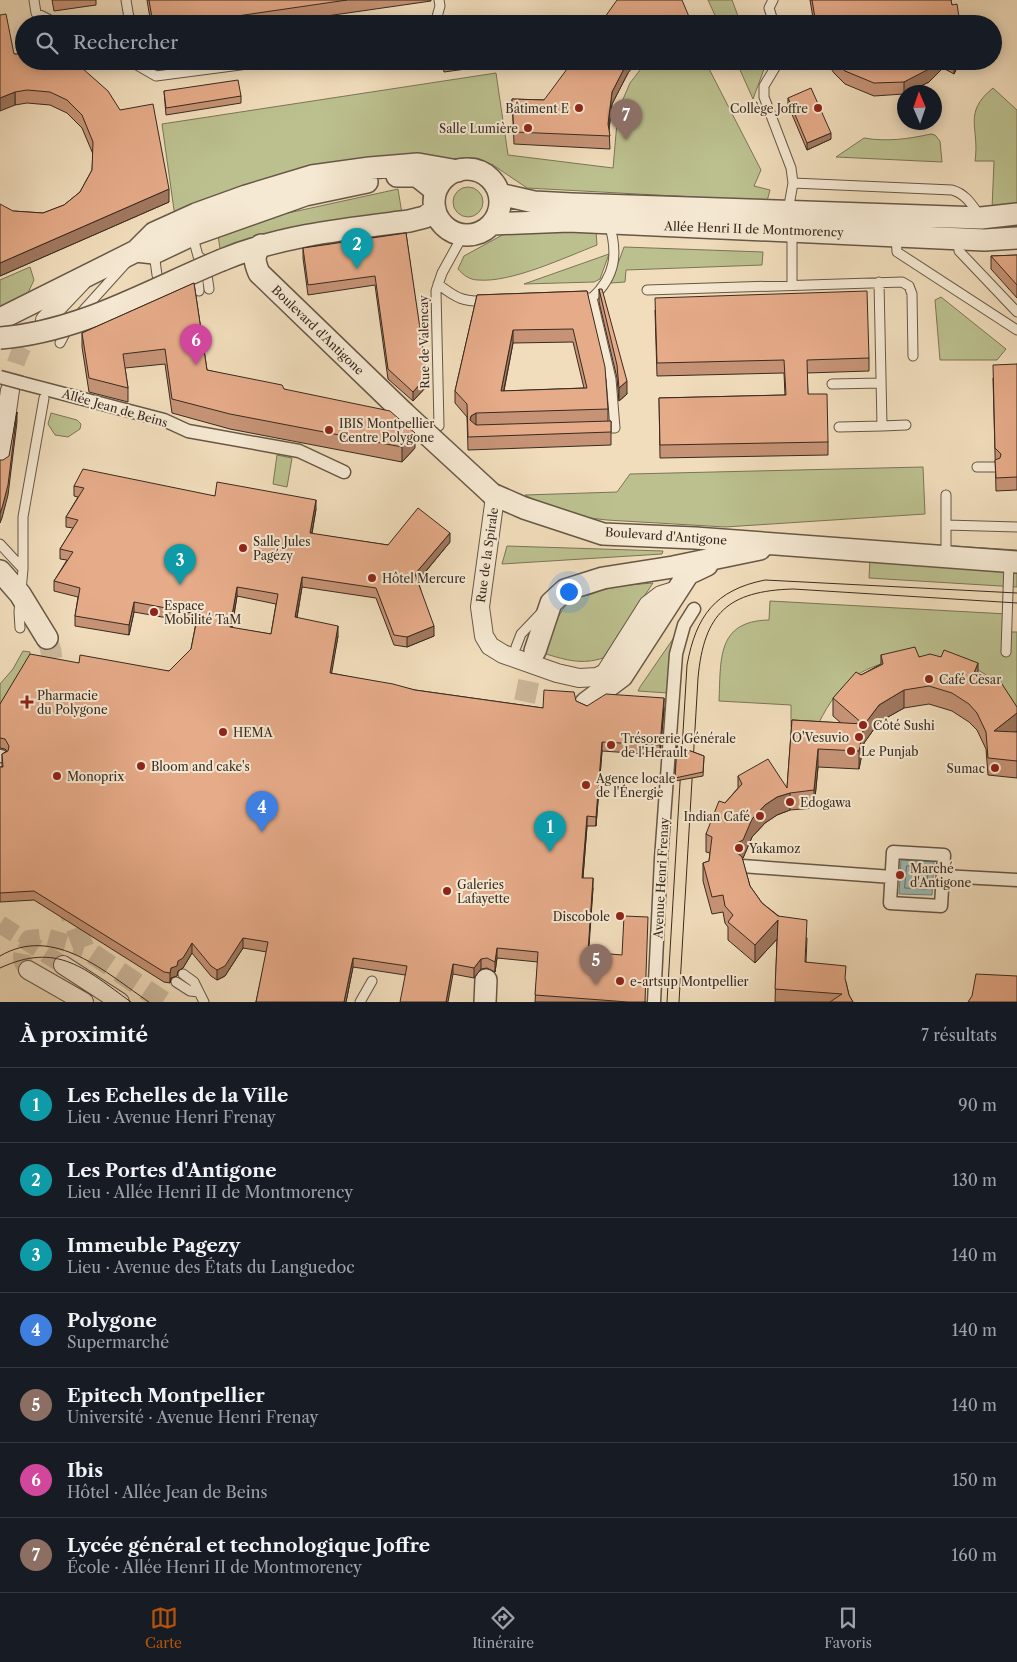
<!DOCTYPE html>
<html lang="fr">
<meta charset="utf-8">
<style>
:root{--surface:#171b24;--page:#20242c;--text:#f1f3f6;--muted:#9ea1a6;--line:#363941;--accent:#b45309}
body{margin:0;font-family:"Libre Caslon Text",serif;background:var(--page);color:var(--text)}
.compass{position:absolute;left:897px;top:85px;width:45px;height:45px;border-radius:50%;background:var(--surface);box-shadow:0 2px 12px #0003;rotate:358deg}
.you{position:absolute;left:568px;top:591px;width:18px;height:18px;margin:-12px;border:4px solid #fff;border-radius:50%;background:#1a73e8;box-shadow:0 0 0 8px #1a73e833}
.badge{display:grid;place-items:center;width:32px;height:32px;border-radius:50%;background:var(--accent);color:#fff;font-size:16px;font-weight:700}
.pin{position:absolute;translate:-50% -41px;filter:drop-shadow(0 1px 2px #0008)}
.pin::after{content:'';position:absolute;top:26px;width:18px;height:15px;background:inherit;clip-path:polygon(0 0,100% 0,50% 100%)}
.list{margin:0;padding:0;list-style:none}
h2{display:flex;justify-content:space-between;align-items:center;height:65px;margin:0;padding:0 20px;font-size:21px}
h2 small{font-size:16px;font-weight:400;color:var(--muted)}
.list li{display:grid;grid-template-columns:32px 1fr auto;gap:15px;align-items:center;box-sizing:border-box;height:75px;padding:0 20px;border-top:1px solid var(--line)}
.list b{display:block;font-size:19px;white-space:nowrap}
.list p{margin:0;font-size:16px;white-space:nowrap;color:var(--muted)}
.list em{font-size:16px;font-style:normal;color:var(--muted)}
.icon{flex:none;width:28px;height:28px;fill:none;stroke:currentColor;stroke-width:2;stroke-linecap:round;stroke-linejoin:round}
.map{position:relative;flex:none;width:1017px;height:1002px;overflow:hidden}
.search{position:absolute;background:var(--surface);box-shadow:0 2px 12px #0003;left:15px;right:15px;top:15px;height:55px;display:flex;align-items:center;gap:12px;box-sizing:border-box;padding:0 18px;border-radius:28px;color:var(--muted);font-size:19px}
.sheet{height:590px;background:var(--surface)}
nav{display:flex;justify-content:space-around;align-items:center;box-sizing:border-box;height:70px;border-top:1px solid var(--line);background:var(--surface);font-size:14px;color:var(--muted)}
nav a{display:grid;justify-items:center;gap:2px}
nav .on{color:var(--accent)}
.map>svg:first-child{display:block}
.green{fill:#bcc08f;stroke:#7a7557}
.water{fill:#9cbbb6;stroke:#74817a}
.lines{fill:none;stroke-linecap:round;stroke-linejoin:round}
.shore{stroke:#6a726a;stroke-width:1}
.minor-tunnel{stroke:#ccb99d;stroke-width:18;stroke-dasharray:18 9;stroke-linecap:butt}
.tertiary-tunnel{stroke:#ccb99d;stroke-width:21;stroke-dasharray:21 11;stroke-linecap:butt}
.service-casing{stroke:#675746;stroke-width:11}
.pedestrian-casing{stroke:#675746;stroke-width:15}
.minor-casing{stroke:#675746;stroke-width:20}
.tertiary-casing{stroke:#675746;stroke-width:24}
.service{stroke:#f6e9d3;stroke-width:9}
.pedestrian{stroke:#f6e9d3;stroke-width:12}
.minor{stroke:#f6e9d3;stroke-width:18}
.tertiary{stroke:#f6e9d3;stroke-width:21}
.tram{stroke:#392a1f;stroke-width:1}
.pedestrian-bridge-casing{stroke:#675746;stroke-width:15;stroke-linecap:butt}
.tertiary-bridge-casing{stroke:#675746;stroke-width:24;stroke-linecap:butt}
.pedestrian-bridge{stroke:#f6e9d3;stroke-width:12}
.tertiary-bridge{stroke:#f6e9d3;stroke-width:21}
.wall{fill:#c69376;stroke:#392a1f;fill-rule:evenodd}
.shaded-wall{fill:#a17860;stroke:#392a1f}
.building{fill:#e6ab89;stroke:#392a1f;fill-rule:evenodd}
.poi-dot{fill:#8f2418;stroke:#f6e9d3;stroke-width:2}
.labels{text-anchor:middle;dominant-baseline:central;stroke-width:4;stroke-linejoin:round;paint-order:stroke}
.poi-label{font-size:12px;fill:#392a1f;stroke:#f6e9d3;text-anchor:start}
.street-label{font-size:12px;fill:#392a1f;stroke:#f6e9d3}
</style>
<div class="map">
<svg width="1017" height="1002" viewBox="0 0 1017 1002">
<rect width="100%" height="100%" fill="#f1ddbc"/>
<filter id="stains"><feTurbulence type="fractalNoise" baseFrequency=".004" numOctaves="4"/><feColorMatrix values="0 0 0 0 .2 0 0 0 0 .09 0 0 0 0 .02 0 0 0 .5 -.17"/></filter>
<radialGradient id="worn" r=".72"><stop offset=".6" stop-color="#630" stop-opacity="0"/><stop offset="1" stop-color="#630" stop-opacity=".3"/></radialGradient>
<path class="green" d="M708 0H732L741 24H719Z
M647 61H705L761 170 754 186 770 190 767 201 527 188 493 165 477 158 442 159 177 216 174 210 162 124 496 73 508 155 613 168 618 111 630 83Z
M736 61H767L753 99Z
M993 88 1017 110V206L992 209 994 161H975C980 128 962 113 993 88Z
M931 134 935 135 940 141 942 162 836 157 864 138C887 142 908 139 931 134Z
M453 202a15 15 0 1 1 30 0a15 15 0 1 1-30 0Z
M398 189 402 214 289 229 220 249 218 235 279 215Z
M596 231 597 245C566 257 511 283 478 280 470 280 463 275 458 269L464 256 506 233Z
M624 247 763 252 762 265 626 270 625 282 611 283Z
M609 254 600 279 594 282 524 284Z
M30 267 34 280 27 295 0 309V280Z
M941 297 1006 349 997 360H940L935 300Z
M51 413 77 420 81 424 80 429 68 437 55 435 48 424Z
M277 455 292 458 287 487 273 484Z
M923 467 925 514 725 527 607 520 563 515 525 495 617 492 630 474Z
M871 541 1017 550V587L869 578Z
M507 546 663 551 662 554 502 564Z
M653 583 603 658C582 665 566 660 546 654 551 637 557 605 577 598 582 596 587 596 592 594 613 585 630 585 653 583Z
M770 601 1007 614V632H1017V707C988 663 944 650 893 661 879 664 864 669 852 679 836 691 824 711 816 729L791 727V705L719 701C721 660 716 621 769 620Z
M675 636 668 693 638 691 640 687Z
M23 651 30 652 29 659 0 704V684L13 669Z"/>
<path class="water" d="M901 860 934 862 932 895 899 894Z"/>
<g class="lines">
<path class="shore" d="M907 866 928 867 927 889 905 888Z"/>
<path class="minor-tunnel" d="M10 390C13 367 20 344 37 328
M0 924 63 965
M28 970C18 959 22 951 29 939L45 937 84 948"/>
<path class="tertiary-tunnel" d="M47 638 51 651 54 687
M518 733 535 651
M69 897 71 915 84 948 164 1002"/>
<g class="service-casing">
<path id="service" d="M34 0 36 13 58 24
M126 0 130 24
M773 0 769 8 774 24
M435 24 440 6 439 0
M130 61 156 76 272 61
M779 61 764 86V97L791 168 793 183
M788 211 793 183 952 190C966 194 972 205 980 216
M792 232V284
M192 234 198 256 205 261 209 289
M896 236 897 252 1017 330
M958 239 959 251 1017 312
M154 253 157 275
M197 271 199 291
M438 284C457 299 464 302 487 301
M647 290 902 282 909 286 912 294 913 356
M588 298H592C616 276 618 253 609 223
M592 298 611 379 615 428H600
M80 314 126 263
M60 343 68 328
M832 384 881 383
M439 426 436 291 442 273 463 235
M882 426 906 425
M839 427 882 426 879 282
M977 467H995
M946 525V495
M0 544 23 569
M946 557V525L1017 527
M20 628 19 612 23 569V517L44 398
M516 647 521 634 542 612
M1006 652 1009 562
M183 974 194 982 204 1002
M176 982 190 991 199 992
M360 1002 372 981"/>
</g>
<g class="pedestrian-casing">
<path id="pedestrian" d="M22 383 164 420 188 431 299 451 344 472
M0 756H1
M893 852 944 855 941 906 890 903Z
M742 866 892 877
M943 876 1017 880
M654 1002 661 859 676 654 684 625 694 609"/>
</g>
<g class="minor-casing">
<path id="minor" d="M45 320 82 281
M0 460 10 390
M495 497 480 607 484 636 490 646 503 654 557 673 579 678 597 677 605 673 648 605 661 595 677 590
M63 965 120 1002
M28 970 84 1002"/>
</g>
<g class="tertiary-casing">
<path id="tertiary" d="M434 202a33 33 0 1 1 66 0a33 33 0 1 1-66 0Z
M397 176H417L436 191
M499 194 534 202 571 204 981 218 1017 214
M492 224 569 221 984 240 1017 238
M261 245C253 256 254 261 259 273L403 412
M136 251 154 253 192 235 305 195 367 182
M222 260C282 235 346 229 409 221L425 217 435 209
M0 319 136 251 154 233 196 214 246 196 312 176 370 168 418 164 458 171
M492 494 524 508 603 534 695 538 1017 562
M0 571 20 594 47 638
M535 651 551 603 565 590 603 578 673 567 760 549
M586 703 622 676 688 574 707 565
M485 1002 486 980"/>
</g>
<use href="#service" class="service"/>
<use href="#pedestrian" class="pedestrian"/>
<use href="#minor" class="minor"/>
<use href="#tertiary" class="tertiary"/>
<path class="tram" d="M0 956C54 924 106 973 149 1002
M0 968C58 941 85 969 131 1002
M667 1002 687 665C696 616 715 590 765 580L1017 593
M679 1002 698 678C704 613 728 591 793 589L1017 603"/>
<g class="pedestrian-bridge-casing">
<path id="pedestrian-bridge" d="M0 377 22 383"/>
</g>
<g class="tertiary-bridge-casing">
<path id="tertiary-bridge" d="M0 338C80 332 149 290 222 260
M403 412 492 494"/>
</g>
<use href="#pedestrian-bridge" class="pedestrian-bridge"/>
<use href="#tertiary-bridge" class="tertiary-bridge"/>
</g>
<path class="wall" d="M52 0H96V5L54 11Z
M147 0H431V1L271 24H151Z
M810 0H951L952 5 959 17 968 24H814Z
M14 54 64 61 169 202 0 276 13 211 43 213 64 205 80 192 92 170 93 154 82 128 67 113 50 105 27 103 15 105Z
M442 61H495V65L444 72Z
M820 61H960L954 74 943 68 929 82 908 92H904V94L874 96 845 84 834 73 827 63 820 66Z
M628 73 612 104 609 130 610 149 514 144 512 99 544 100Z
M164 91 241 96V103L166 115Z
M788 98 831 139 807 150 788 105Z
M406 233 427 386 413 401 388 379 375 285 308 295 303 258V248Z
M1017 255V298L991 269V256Z
M194 283 207 370 284 389 415 448 402 462 230 429 172 413 165 364 125 368 128 388V402L89 392 82 347V333Z
M599 289 627 394 619 401 617 378 599 302Z
M587 291 608 409V422L611 421V445L468 450 467 417 455 403V391L477 295ZM573 342 584 388 504 391 513 343Z
M655 310 869 358V371L807 373 808 394 828 442V455L660 458 659 398 785 395 784 373 657 376Z
M1017 364V490L996 491 993 378Z
M74 486 215 496 316 509 312 534 388 545 450 542 418 581 434 636 407 647 394 645 376 598 302 587 297 618 338 636 331 673 415 690 543 708 576 701 587 706 664 708 660 755 602 751 596 826H587L583 878 593 888 588 952 646 1002H535L538 962 497 958 495 972 487 968 481 969 474 978 453 974 405 975 353 967 346 1002H256L267 952 243 948 225 976 217 980 211 976 192 953 183 968 178 971 177 976 171 978 170 983 164 982 34 900 0 902V767H2V754L7 751 5 749 0 748V704L79 663 169 671 191 649 196 623 134 612 129 635 75 626V616L78 597 54 591V581L67 560 60 559V549L73 528 66 527V517L78 497 74 496ZM237 596 276 604 271 634 232 628Z
M881 655 919 657 978 674 993 685 1017 707V731L1015 732H1017V778L988 775 986 749 977 730 969 722 952 711 929 704 904 708 879 722 864 743 859 769 818 767 814 808 790 810 777 815 765 823 752 837 743 858H742L750 886 762 903 807 938 806 962 846 982 849 995 853 1002H775L777 939 755 963 728 940V927L725 923 723 912 712 914 703 881V863L709 861 710 853 706 852V834L725 803 738 788V776L787 788 792 720 841 723 833 716V698L861 675 881 664Z
M677 746 704 756 703 776 675 781Z"/>
<path class="shaded-wall" d="M690 19V24H677Z
M628 61H638L628 73 612 104 608 136V124L612 92Z
M820 61H827V63L820 66Z
M937 61H943V68L929 82 908 92H904V94V82Z
M954 61H960L954 74Z
M15 92V105L0 111V98Z
M831 133V139L807 150V143Z
M169 189V202L0 276V263Z
M513 330V343L501 404V391Z
M427 376V386L413 401V392Z
M627 381V394L619 401V388Z
M17 412V422L8 495 2 518 0 523V513Z
M476 413V426L470 420 471 416Z
M415 433V448L402 462V447Z
M316 500V509L310 543V533Z
M450 533V542L415 584V574Z
M302 577V587L295 627V617Z
M237 587V596L230 637V627Z
M134 602V612L129 635V625Z
M338 626V636L330 683V673Z
M434 626V636L407 647V637Z
M978 663V681L974 673Z
M904 690V708L879 722 864 743 859 769V751L864 725 879 705Z
M664 698V708L660 755V745Z
M1017 713V731L994 748V731Z
M602 742V751L596 826V817Z
M818 749V767L814 808V790Z
M790 793V810L777 815 765 823 752 837 743 858 735 862V869V844L752 819 765 805 777 797Z
M587 816V826L582 888V878Z
M593 878V888L588 962V952Z
M778 920V938L755 963V945Z
M243 938V948L225 976 217 980V970Z
M192 943V953L183 968 178 971 177 976 171 978 170 983V973L171 968Z
M497 948V958L495 972V962Z
M353 958V967L346 1002H344Z
M481 959V969L474 978V968Z
M453 964V974L448 1002H446Z"/>
<path class="building" d="M149 0H347L203 21V24H153Z
M617 0H682L690 19 677 24H600Z
M812 0H951L952 5 957 4 959 17 968 16 966 24H816Z
M6 14 14 54H24V61H64L82 68 108 91 120 110 153 104 169 189 0 263V204L13 211 43 213 64 205 80 192 92 170 93 142 82 115 67 100 50 92 27 90 15 92 0 98V15Z
M443 61H476L444 66Z
M573 61H628L612 92 608 124 610 136 514 132 512 99 544 100Z
M834 61H937L929 69 904 82 874 83 845 71Z
M238 80 241 96 166 108 164 91Z
M811 88 831 133 807 143 788 98Z
M406 233 427 376 413 392 388 369 375 276 308 285 303 248Z
M1017 255V285L991 256Z
M194 283 207 370 282 385 284 389 390 411 415 433 402 447 230 414 172 399 165 349 123 354 128 388 89 378 82 333Z
M599 289H602L627 381 619 388 617 365Z
M587 291 605 367 608 409 476 413 471 416 470 420 476 425 611 421V432L468 437 467 404 455 391 477 295ZM573 329 587 388 501 391 513 330Z
M867 291 869 358 807 360 808 394H827L828 442 660 445 659 398 786 395 784 360 657 363 655 298Z
M1017 364V477L996 478 995 460 1000 458 1001 454 995 448 993 365Z
M17 412 8 485 2 508 0 513V460H3L9 456Z
M83 469 215 496 217 482 316 500 310 533 388 545 418 508 450 533 415 574 434 626 407 637 394 635 376 588 302 577 295 617 338 626 330 673 393 684 415 690 543 708 544 690 574 692 576 701 587 706 606 694 664 698 660 745 602 742 596 817 587 816 582 878H593L588 952 622 955 624 916 648 917 645 1002H628L535 995 538 952 497 948 495 962 487 958 481 959 474 968 453 964 446 1002H400L407 966 353 958 344 1002H256L268 942 243 938 225 966 217 970 211 966 192 943 183 958 178 961 177 966 171 968 170 973 164 972 34 891 0 893V767H3L2 754 8 751 9 746 5 739 0 738V704L30 654 79 663 80 655 169 671 191 649 198 614 134 602 129 625 75 616 80 588 54 581 73 552 60 549 78 520 66 517 84 488 74 486ZM237 587 278 594 271 634 230 627Z
M915 647 919 657 930 654 941 657 944 650 978 663 974 673 987 677 993 685 1000 681 1017 707V713L994 731 1017 732V761L988 758 986 732 977 713 969 704 952 693 929 686 904 690 879 705 864 725 859 751 818 749 814 790 790 793 777 797 765 805 752 819 743 840 735 844V851L742 857 750 886 762 903 778 916 807 920 805 962 846 966 845 978 849 995 853 1002H830L842 994 775 989 778 920 755 945 728 922 733 915 725 906 723 895 712 897 703 863 709 861 712 837 706 834 719 801 725 803 742 784 738 776 768 759 787 788 792 720 863 724 833 698 856 672 861 675 883 664 881 655Z
M677 746 704 756 703 772 675 778Z
M976 974 1017 976V1002H968L972 996Z"/>
<g class="poi-dot">
<circle cx="579" cy="108" r="5"/>
<circle cx="818" cy="108" r="5"/>
<circle cx="528" cy="128" r="5"/>
<circle cx="329" cy="430" r="5"/>
<circle cx="243" cy="548" r="5"/>
<circle cx="372" cy="578" r="5"/>
<circle cx="154" cy="612" r="5"/>
<circle cx="929" cy="679" r="5"/>
<path d="M24.5 694.5h5v5h5v5h-5v5h-5v-5h-5v-5h5z"/>
<circle cx="863" cy="725" r="5"/>
<circle cx="223" cy="732" r="5"/>
<circle cx="859" cy="737" r="5"/>
<circle cx="611" cy="745" r="5"/>
<circle cx="851" cy="751" r="5"/>
<circle cx="141" cy="766" r="5"/>
<circle cx="995" cy="768" r="5"/>
<circle cx="57" cy="776" r="5"/>
<circle cx="586" cy="785" r="5"/>
<circle cx="790" cy="802" r="5"/>
<circle cx="760" cy="816" r="5"/>
<circle cx="739" cy="848" r="5"/>
<circle cx="900" cy="875" r="5"/>
<circle cx="447" cy="891" r="5"/>
<circle cx="620" cy="916" r="5"/>
<circle cx="620" cy="981" r="5"/>
</g>
<g class="labels">
<g class="poi-label">
<text x="569" y="108" text-anchor="end">Bâtiment E</text>
<text x="808" y="108" text-anchor="end">Collège Joffre</text>
<text x="518" y="128" text-anchor="end">Salle Lumière</text>
<text x="339" y="423">IBIS Montpellier<tspan x="339" dy="14">Centre Polygone</tspan></text>
<text x="253" y="541">Salle Jules<tspan x="253" dy="14">Pagézy</tspan></text>
<text x="382" y="578">Hôtel Mercure</text>
<text x="164" y="605">Espace<tspan x="164" dy="14">Mobilité TaM</tspan></text>
<text x="939" y="679">Café Cesar</text>
<text x="37" y="695">Pharmacie<tspan x="37" dy="14">du Polygone</tspan></text>
<text x="873" y="725">Côté Sushi</text>
<text x="233" y="732">HEMA</text>
<text x="849" y="737" text-anchor="end">O'Vesuvio</text>
<text x="621" y="738">Trésorerie Générale<tspan x="621" dy="14">de l'Herault</tspan></text>
<text x="861" y="751">Le Punjab</text>
<text x="151" y="766">Bloom and cake's</text>
<text x="985" y="768" text-anchor="end">Sumac</text>
<text x="67" y="776">Monoprix</text>
<text x="596" y="778">Agence locale<tspan x="596" dy="14">de l'Énergie</tspan></text>
<text x="800" y="802">Edogawa</text>
<text x="750" y="816" text-anchor="end">Indian Café</text>
<text x="749" y="848">Yakamoz</text>
<text x="910" y="868">Marché<tspan x="910" dy="14">d'Antigone</tspan></text>
<text x="457" y="884">Galeries<tspan x="457" dy="14">Lafayette</tspan></text>
<text x="610" y="916" text-anchor="end">Discobole</text>
<text x="630" y="981">e-artsup Montpellier</text>
</g>
<g class="street-label">
<text transform="translate(754 229) rotate(2)">Allée Henri II de Montmorency</text>
<text transform="translate(318 330) rotate(44)">Boulevard d'Antigone</text>
<text transform="translate(424 342) rotate(-91)">Rue de Valencay</text>
<text transform="translate(115 408) rotate(16)">Allée Jean de Beins</text>
<text transform="translate(666 536) rotate(4)">Boulevard d'Antigone</text>
<text transform="translate(487 555) rotate(-82)">Rue de la Spirale</text>
<text transform="translate(661 878) rotate(-87)">Avenue Henri Frenay</text>
</g>
</g>
<rect width="100%" height="100%" filter="url(#stains)"/>
<rect width="100%" height="100%" fill="url(#worn)"/>
</svg>
<svg class="compass" viewBox="-18 -18 36 36"><path d="M0-13l5 13h-10z" fill="#e53935"/><path d="M0 13l5-13h-10z" fill="#9ea1a6"/></svg>
<div class="you"></div>
<div class="pin badge" style="left:550px;top:852px;background:#0f9aa8">1</div>
<div class="pin badge" style="left:357px;top:269px;background:#0f9aa8">2</div>
<div class="pin badge" style="left:180px;top:585px;background:#0f9aa8">3</div>
<div class="pin badge" style="left:262px;top:832px;background:#3f7fe0">4</div>
<div class="pin badge" style="left:596px;top:985px;background:#8d6e63">5</div>
<div class="pin badge" style="left:196px;top:365px;background:#d1479c">6</div>
<div class="pin badge" style="left:626px;top:140px;background:#8d6e63">7</div>
<div class="search"><svg class="icon" aria-label="search" viewBox="0 0 24 24"><circle cx="10" cy="10" r="6"/><path d="M15 15l6 6"/></svg>Rechercher</div>
</div>
<section class="sheet">
<h2>À proximité<small>7 résultats</small></h2>
<ul class="list">
<li><span class="badge" style="background:#0f9aa8">1</span><div><b>Les Echelles de la Ville</b><p>Lieu · Avenue Henri Frenay</p></div><em>90 m</em></li>
<li><span class="badge" style="background:#0f9aa8">2</span><div><b>Les Portes d'Antigone</b><p>Lieu · Allée Henri II de Montmorency</p></div><em>130 m</em></li>
<li><span class="badge" style="background:#0f9aa8">3</span><div><b>Immeuble Pagezy</b><p>Lieu · Avenue des États du Languedoc</p></div><em>140 m</em></li>
<li><span class="badge" style="background:#3f7fe0">4</span><div><b>Polygone</b><p>Supermarché</p></div><em>140 m</em></li>
<li><span class="badge" style="background:#8d6e63">5</span><div><b>Epitech Montpellier</b><p>Université · Avenue Henri Frenay</p></div><em>140 m</em></li>
<li><span class="badge" style="background:#d1479c">6</span><div><b>Ibis</b><p>Hôtel · Allée Jean de Beins</p></div><em>150 m</em></li>
<li><span class="badge" style="background:#8d6e63">7</span><div><b>Lycée général et technologique Joffre</b><p>École · Allée Henri II de Montmorency</p></div><em>160 m</em></li>
</ul>
</section>
<nav>
<a class="on"><svg class="icon" aria-label="map" viewBox="0 0 24 24"><path d="M3 6l6-2 6 2 6-2v14l-6 2-6-2-6 2zM9 4v14M15 6v14"/></svg>Carte</a>
<a><svg class="icon" aria-label="directions" viewBox="0 0 24 24"><path d="M12 3l9 9-9 9-9-9zM9 14v-3h6M13 9l2 2-2 2"/></svg>Itinéraire</a>
<a><svg class="icon" aria-label="saved" viewBox="0 0 24 24"><path d="M7 4h10v16l-5-4-5 4z"/></svg>Favoris</a>
</nav>
